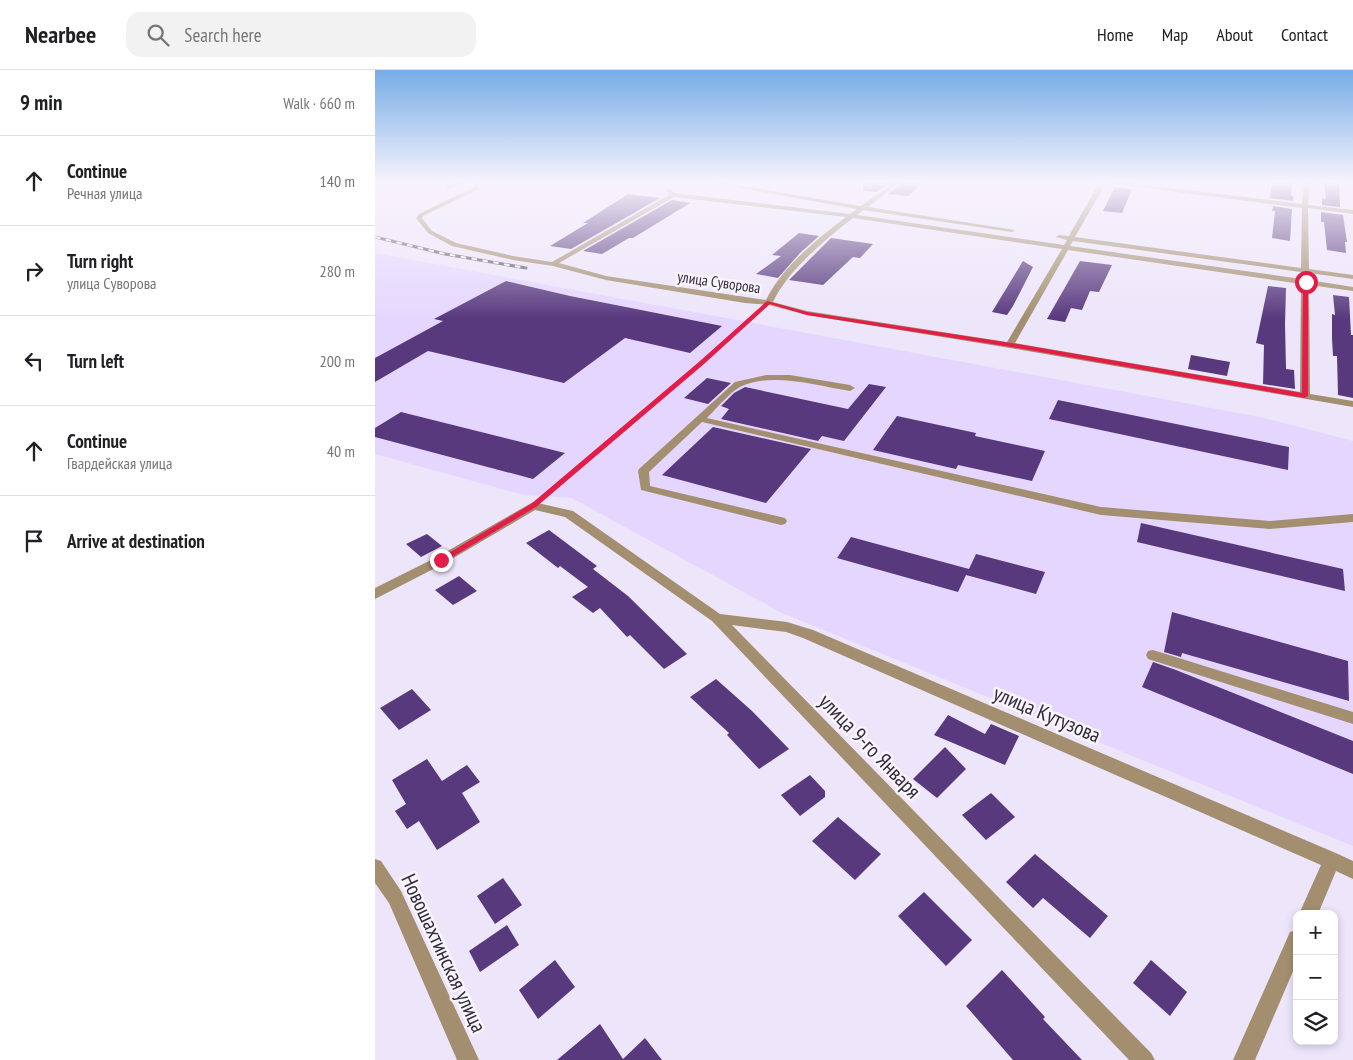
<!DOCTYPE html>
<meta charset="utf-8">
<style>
:root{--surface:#fff;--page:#f2f2f2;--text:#202124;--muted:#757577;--line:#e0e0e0}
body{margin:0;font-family:"PT Sans Narrow",sans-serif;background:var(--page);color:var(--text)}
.controls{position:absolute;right:15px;bottom:15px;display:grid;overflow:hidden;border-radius:10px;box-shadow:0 2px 8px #0003}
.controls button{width:45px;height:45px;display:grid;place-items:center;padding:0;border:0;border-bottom:1px solid var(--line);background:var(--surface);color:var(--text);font:25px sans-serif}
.stop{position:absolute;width:15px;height:15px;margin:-11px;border:4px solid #e11d48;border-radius:50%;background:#fff}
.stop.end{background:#e11d48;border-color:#fff;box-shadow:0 1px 5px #0008}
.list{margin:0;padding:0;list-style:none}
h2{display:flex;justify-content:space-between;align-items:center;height:65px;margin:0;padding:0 20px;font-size:21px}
h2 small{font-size:16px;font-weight:400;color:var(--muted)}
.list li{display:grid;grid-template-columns:32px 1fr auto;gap:15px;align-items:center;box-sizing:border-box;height:90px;padding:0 20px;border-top:1px solid var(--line)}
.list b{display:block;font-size:19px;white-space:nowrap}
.list p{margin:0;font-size:16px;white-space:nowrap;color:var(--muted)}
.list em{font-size:16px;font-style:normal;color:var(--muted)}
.icon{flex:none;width:28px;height:28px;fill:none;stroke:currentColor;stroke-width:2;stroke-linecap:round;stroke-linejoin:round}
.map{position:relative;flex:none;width:978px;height:990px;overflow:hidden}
header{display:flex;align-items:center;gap:30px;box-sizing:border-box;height:70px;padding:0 25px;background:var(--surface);border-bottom:1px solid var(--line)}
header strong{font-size:24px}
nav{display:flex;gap:28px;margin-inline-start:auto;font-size:18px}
.search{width:350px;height:45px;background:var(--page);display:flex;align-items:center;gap:12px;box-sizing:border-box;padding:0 18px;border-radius:15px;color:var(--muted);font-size:19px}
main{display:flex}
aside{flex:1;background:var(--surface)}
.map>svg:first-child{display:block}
.built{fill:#e5d6ff}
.building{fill:#58397e}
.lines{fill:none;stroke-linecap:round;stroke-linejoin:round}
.path-far1{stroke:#9790a2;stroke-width:2;stroke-dasharray:1 2;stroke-linecap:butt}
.path{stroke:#9790a2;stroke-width:2.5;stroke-dasharray:2.5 3;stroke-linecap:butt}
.minor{fill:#a38f6f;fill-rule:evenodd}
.rail-casing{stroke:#5e5968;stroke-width:3}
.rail{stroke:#f8f5fc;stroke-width:2;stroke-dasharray:5.5;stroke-linecap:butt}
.route{fill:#e11d48}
.labels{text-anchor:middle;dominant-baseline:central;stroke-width:5;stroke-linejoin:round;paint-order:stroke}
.far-street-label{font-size:15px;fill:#302b38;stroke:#f8f5fc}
.near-street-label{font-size:21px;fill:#302b38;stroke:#f8f5fc}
</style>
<header>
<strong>Nearbee</strong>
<div class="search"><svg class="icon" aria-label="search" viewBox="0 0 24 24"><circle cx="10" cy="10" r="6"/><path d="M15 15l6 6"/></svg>Search here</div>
<nav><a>Home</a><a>Map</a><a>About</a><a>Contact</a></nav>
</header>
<main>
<aside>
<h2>9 min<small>Walk · 660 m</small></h2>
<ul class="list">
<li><svg class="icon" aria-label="ahead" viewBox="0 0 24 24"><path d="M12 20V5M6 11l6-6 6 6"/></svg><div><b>Continue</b><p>Речная улица</p></div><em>140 m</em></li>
<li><svg class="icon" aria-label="right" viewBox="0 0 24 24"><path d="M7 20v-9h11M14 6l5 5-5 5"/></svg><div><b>Turn right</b><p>улица Суворова</p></div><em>280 m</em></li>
<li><svg class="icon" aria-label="left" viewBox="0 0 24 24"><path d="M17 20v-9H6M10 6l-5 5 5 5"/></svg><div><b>Turn left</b></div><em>200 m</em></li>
<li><svg class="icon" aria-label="ahead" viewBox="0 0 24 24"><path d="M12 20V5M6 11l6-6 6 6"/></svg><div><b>Continue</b><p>Гвардейская улица</p></div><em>40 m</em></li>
<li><svg class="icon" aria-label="arrive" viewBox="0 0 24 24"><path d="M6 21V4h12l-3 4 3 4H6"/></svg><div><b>Arrive at destination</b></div></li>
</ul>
</aside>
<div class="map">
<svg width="978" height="990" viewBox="0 0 978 990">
<rect width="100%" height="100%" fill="#ede5fa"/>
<path class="built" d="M0 183 885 347 978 371V776L407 543 197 428 149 425 0 384Z"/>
<path class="building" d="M488 111H518L502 122 488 121Z
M529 111H550L533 126 513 124Z
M897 111H917L916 126H918V131L895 128Z
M949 111H964L965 137 947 135V128L951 129Z
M740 117 757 119 747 143 728 141Z
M253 124 285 128 196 179 175 176 213 153H208Z
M297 130 315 133 258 168H254L227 184 208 181Z
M898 136 917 139 915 171 897 168 900 141H897Z
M946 142 968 145 972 172H970L971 183 952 180 949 152H946Z
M424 163 444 166 425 183 403 208 381 204 406 186 397 185Z
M456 168 498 174 485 188 478 187 448 215 414 210Z
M648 191 658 197 638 236 632 245 617 242Z
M705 191 737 195 724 222 715 221 707 240 696 238 690 252 672 249Z
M131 211 195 226 347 256 315 283 250 268 189 313 53 281 0 312V288L68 251 59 249Z
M893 216 911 218 910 254 911 299 919 300 920 319 888 314 889 275 881 273Z
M958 225 974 227 976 265H978V328L963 325 962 286H958L957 269V244L960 245Z
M816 285 855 292 852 306 813 299Z
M332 308 356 313 333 334 309 328Z
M494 314 511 317 469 371 447 366 443 371 346 349 354 339 346 336 359 323 370 317 473 339Z
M683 330 914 377 913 400 674 349Z
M26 342 190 383 158 409 0 367V358Z
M522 346 601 363 600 366 670 381 657 411 583 395 581 399 498 380Z
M338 357 436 379 391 433 287 405Z
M766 453 968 499 970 521 762 472Z
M174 460 222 496 218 499 253 526 312 584 289 599 255 565 252 567 225 538 218 543 197 527 213 517 185 496 183 498 151 473Z
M52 464 67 476 46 487 31 474Z
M476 467 594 499 601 484 670 502 661 524 591 505 583 522 462 488Z
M84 506 102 521 78 535 60 520Z
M797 542 973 591 974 631 807 583 806 587 789 582Z
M778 592 801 600 978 671V704L767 617Z
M341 609 377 641 414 679 384 699 352 665 354 663 315 627Z
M37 619 56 640 24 660 5 638Z
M573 645 610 664 616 654 644 666 630 695 559 665Z
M570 677 591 699 562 728 538 709Z
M52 689 67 711 92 695 105 712 87 723 105 752 62 780 44 751 32 759 20 741 31 734 17 710Z
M435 705 450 721V727L425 746 406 725Z
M616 723 640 747 611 770 587 745Z
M463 747 506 784 480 810 437 771Z
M660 784 733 846 715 868 668 828 658 838 631 812Z
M128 808 147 835 120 854 102 826Z
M549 822 597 870 571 896 523 846Z
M132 855 144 875 105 902 94 881Z
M180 890 200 917 163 949 144 920Z
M776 890 812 922 795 946 758 913Z
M627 900 670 947 668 949 707 990H638L591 936Z
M225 954 248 989 270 968 287 990H182Z"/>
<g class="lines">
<path class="path-far1" d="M276 336 382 244"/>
<path class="path" d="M170 425 277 335"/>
<path class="minor" d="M85 111H95L73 119 70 117 73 114Z
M100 111 105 112 104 119 48 146 47 148 57 161 81 173 138 186 177 192 294 125 290 119 293 117 300 123 475 144 482 139 326 111H338L486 136 521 111H527L493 137 640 160 637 162 488 140 482 145 689 175 692 170 681 167 684 165 694 166 725 111H741L927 134 929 111H935L933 135 978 140V144L933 138 934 199 978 205V209L934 203V210L978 217V221L934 215 935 324 978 331V337L635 278 432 245 394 235 370 233 231 210 178 196 138 190 77 176 53 163 41 148 44 144 99 117ZM731 113 927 138 926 198 700 167ZM299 127 471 147C442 169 407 197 391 230L231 206 184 193ZM478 148 687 179 632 272 432 241 398 232C413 200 451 169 478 148ZM698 171 926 202V209L695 176ZM693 180 926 214 925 322 640 273Z
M391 305H415L475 315 480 318 475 321C444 316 397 302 367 316 356 321 341 339 332 348L726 437 895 451 978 444V452L895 459 726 445 327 352 274 402 275 416 410 448 412 451 410 454 406 455 266 420 263 401 264 399 360 312Z
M158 432 198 441 345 544 412 552 438 560 963 784 978 791V809L961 801 943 844H924L946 795 428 568 411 562 357 555 776 983 780 990H754L337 551 190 447 160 440 70 493 0 529V518L62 487Z
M778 580 978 642V654L773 589 771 585 773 581Z
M0 789 6 791 26 821 104 990H82L14 833 0 813Z
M922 860V892L880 990H858L915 862Z"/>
<g class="rail-casing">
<path id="rail" d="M0 167 70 184 151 198"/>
</g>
<use href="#rail" class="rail"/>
</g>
<linearGradient id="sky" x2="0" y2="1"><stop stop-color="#76ace6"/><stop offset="0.45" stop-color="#f7f3fd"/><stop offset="1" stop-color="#f7f3fd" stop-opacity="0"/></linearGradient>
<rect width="978" height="249" fill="url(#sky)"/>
<path class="route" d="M931 211 933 212V326L930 328 636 277 432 245 395 234 329 294 161 437 69 492H63L62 490 156 434 325 291 392 231 432 242 636 273 927 323 928 212Z"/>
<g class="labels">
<g class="far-street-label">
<text transform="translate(344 212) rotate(8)">улица Суворова</text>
</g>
<g class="near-street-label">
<text transform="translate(672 644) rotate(23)">улица Кутузова</text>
<text transform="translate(495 676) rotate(46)">улица 9-го Января</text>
<text transform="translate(69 883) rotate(65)">Новошахтинская улица</text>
</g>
</g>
</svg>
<div class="controls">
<button>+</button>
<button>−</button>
<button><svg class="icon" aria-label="layers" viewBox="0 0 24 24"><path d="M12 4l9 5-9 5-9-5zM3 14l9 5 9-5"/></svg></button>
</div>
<div class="stop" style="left:931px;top:212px"></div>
<div class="stop end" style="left:66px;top:490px"></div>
</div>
</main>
